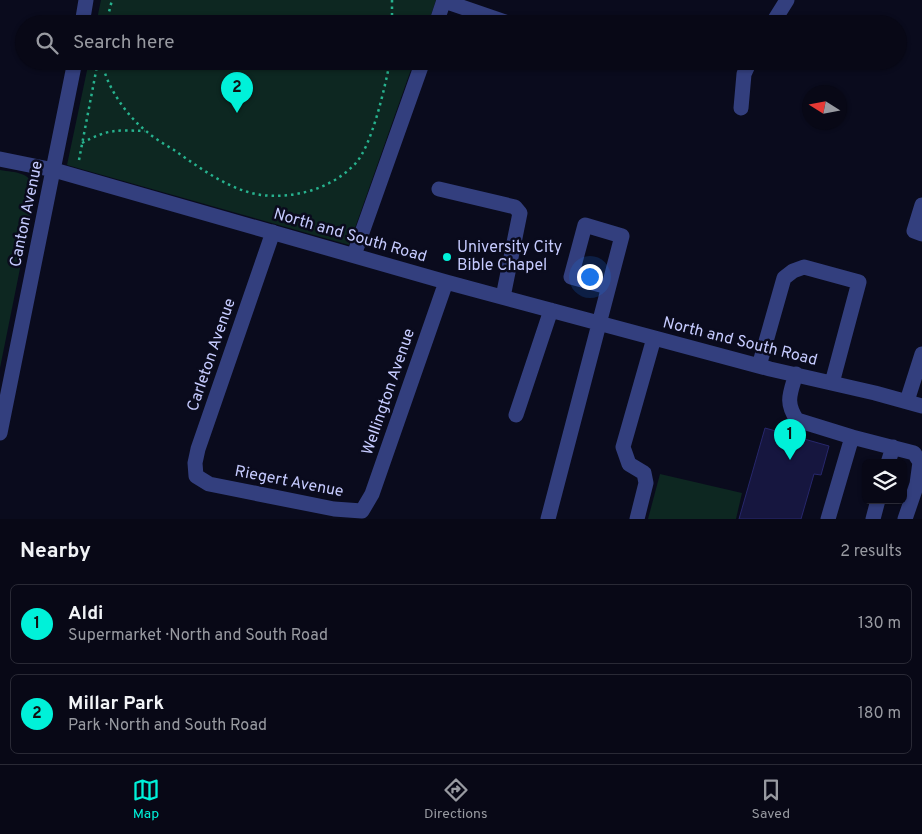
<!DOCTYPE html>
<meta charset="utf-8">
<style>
:root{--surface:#080816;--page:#161623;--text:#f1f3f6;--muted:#989aa1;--line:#292935;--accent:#00f1d9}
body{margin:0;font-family:Overpass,sans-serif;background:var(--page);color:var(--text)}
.controls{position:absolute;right:15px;bottom:15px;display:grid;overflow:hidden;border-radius:8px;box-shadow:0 1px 4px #0004}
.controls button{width:45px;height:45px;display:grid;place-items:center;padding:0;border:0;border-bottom:1px solid var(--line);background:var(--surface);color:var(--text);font:25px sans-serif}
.compass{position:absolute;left:802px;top:85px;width:45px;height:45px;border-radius:50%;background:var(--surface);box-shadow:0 1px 4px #0004;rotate:281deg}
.you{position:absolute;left:589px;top:276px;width:18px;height:18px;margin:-12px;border:4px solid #fff;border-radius:50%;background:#1a73e8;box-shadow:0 0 0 8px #1a73e833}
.badge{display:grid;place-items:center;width:32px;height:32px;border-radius:50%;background:var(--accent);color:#111;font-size:16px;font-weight:700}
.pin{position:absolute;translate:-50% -41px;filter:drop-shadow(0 1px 2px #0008)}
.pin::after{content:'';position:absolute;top:26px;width:18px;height:15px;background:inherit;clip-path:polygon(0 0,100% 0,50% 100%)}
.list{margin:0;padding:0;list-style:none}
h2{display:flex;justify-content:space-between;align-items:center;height:65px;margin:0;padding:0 20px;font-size:21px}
h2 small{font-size:16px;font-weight:400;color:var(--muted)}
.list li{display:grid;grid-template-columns:32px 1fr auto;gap:15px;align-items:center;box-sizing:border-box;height:80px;margin:0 10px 10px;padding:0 10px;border:1px solid var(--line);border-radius:8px}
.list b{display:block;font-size:19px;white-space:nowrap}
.list p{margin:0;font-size:16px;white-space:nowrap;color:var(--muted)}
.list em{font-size:16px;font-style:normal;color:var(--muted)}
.icon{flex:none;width:28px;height:28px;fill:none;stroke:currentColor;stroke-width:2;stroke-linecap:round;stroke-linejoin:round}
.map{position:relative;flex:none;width:922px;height:519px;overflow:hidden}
.search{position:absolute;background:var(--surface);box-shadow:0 1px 4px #0004;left:15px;right:15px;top:15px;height:55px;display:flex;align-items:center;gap:12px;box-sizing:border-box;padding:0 18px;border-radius:28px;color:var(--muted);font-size:19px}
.sheet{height:245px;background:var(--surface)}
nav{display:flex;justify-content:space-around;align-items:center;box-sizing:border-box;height:70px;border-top:1px solid var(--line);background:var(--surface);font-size:14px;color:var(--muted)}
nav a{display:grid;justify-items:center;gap:2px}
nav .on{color:var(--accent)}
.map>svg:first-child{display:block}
.green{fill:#0d2721}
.building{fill:#16163f;stroke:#27276c}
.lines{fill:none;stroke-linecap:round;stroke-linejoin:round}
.path{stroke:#27b28e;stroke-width:2.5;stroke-dasharray:2.5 4;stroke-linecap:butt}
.minor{stroke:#333f7e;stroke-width:15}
.poi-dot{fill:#00f1d9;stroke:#0a0b1d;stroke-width:2}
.labels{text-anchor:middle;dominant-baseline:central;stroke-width:5;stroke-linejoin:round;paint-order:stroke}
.street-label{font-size:16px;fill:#c6cbff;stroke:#0a0b1d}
.poi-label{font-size:16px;fill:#c6cbff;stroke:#0a0b1d;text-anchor:start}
</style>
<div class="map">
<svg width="922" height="519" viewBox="0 0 922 519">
<rect width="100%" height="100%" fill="#0a0b1d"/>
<path class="green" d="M101 0H436L428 24H96Z
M89 61H414L349 245 67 165Z
M0 170C17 173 28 171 36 189L0 368Z
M660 474 742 493 736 519H648Z"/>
<path class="building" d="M765 428 829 446 821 475 814 474 801 519H739Z"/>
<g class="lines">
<path class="path" d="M392 0V24
M106 24 112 0
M102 61C106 86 126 115 146 131 154 138 164 144 174 150 200 168 229 190 261 195 294 199 331 189 355 164 372 146 385 87 390 61
M82 143C108 129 116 130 145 131
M79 160 98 61"/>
<path class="minor" d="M444 1 511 24
M82 24 86 0
M436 24 444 0
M772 24 787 0
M741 108 744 74 750 61
M0 159 54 170 446 282 770 369 875 393 922 406
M439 189 515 207 520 213 503 297
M922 205 914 231 922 234
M273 232 198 449 195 463 196 476 209 484 334 509 362 511 372 494 446 282
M354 255 423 61
M759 366 784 278 793 271 804 267 859 282 832 383
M796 374C790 394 785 402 797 420L852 437 828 519
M907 401 922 354
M516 415 551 310
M0 433 75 61
M852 437 914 453 920 462 917 484 905 519
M888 463 893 447
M548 519 622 236 585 225 571 277 608 287
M637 519 646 483 644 473 629 464 623 447 654 338
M873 519 878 500"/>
</g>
<circle class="poi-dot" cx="447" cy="257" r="5"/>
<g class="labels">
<g class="street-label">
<text transform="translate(27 214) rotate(-78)">Canton Avenue</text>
<text transform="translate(350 236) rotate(16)">North and South Road</text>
<text transform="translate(740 342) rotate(14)">North and South Road</text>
<text transform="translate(212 355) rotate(-71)">Carleton Avenue</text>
<text transform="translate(389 392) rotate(-71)">Wellington Avenue</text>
<text transform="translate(289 482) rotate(11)">Riegert Avenue</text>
</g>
<g class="poi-label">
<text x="457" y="248">University City<tspan x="457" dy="18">Bible Chapel</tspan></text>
</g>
</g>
</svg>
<div class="controls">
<button><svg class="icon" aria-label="layers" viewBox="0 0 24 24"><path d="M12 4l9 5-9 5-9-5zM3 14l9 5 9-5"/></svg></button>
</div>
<svg class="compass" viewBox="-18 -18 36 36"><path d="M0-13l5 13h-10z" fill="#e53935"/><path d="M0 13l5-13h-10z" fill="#989aa1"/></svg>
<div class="you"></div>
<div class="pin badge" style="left:790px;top:460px">1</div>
<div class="pin badge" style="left:237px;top:113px">2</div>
<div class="search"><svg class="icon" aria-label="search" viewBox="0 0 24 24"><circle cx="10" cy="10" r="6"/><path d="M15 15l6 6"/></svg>Search here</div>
</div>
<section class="sheet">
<h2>Nearby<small>2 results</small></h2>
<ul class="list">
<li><span class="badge">1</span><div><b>Aldi</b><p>Supermarket · North and South Road</p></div><em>130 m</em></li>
<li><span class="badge">2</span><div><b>Millar Park</b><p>Park · North and South Road</p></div><em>180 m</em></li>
</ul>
</section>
<nav>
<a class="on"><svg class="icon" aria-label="map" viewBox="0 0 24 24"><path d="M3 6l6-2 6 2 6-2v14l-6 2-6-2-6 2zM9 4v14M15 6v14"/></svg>Map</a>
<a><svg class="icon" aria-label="directions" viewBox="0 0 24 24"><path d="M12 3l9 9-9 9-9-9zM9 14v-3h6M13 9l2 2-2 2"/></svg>Directions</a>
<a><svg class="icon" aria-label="saved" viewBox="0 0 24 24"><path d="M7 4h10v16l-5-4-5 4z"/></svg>Saved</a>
</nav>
